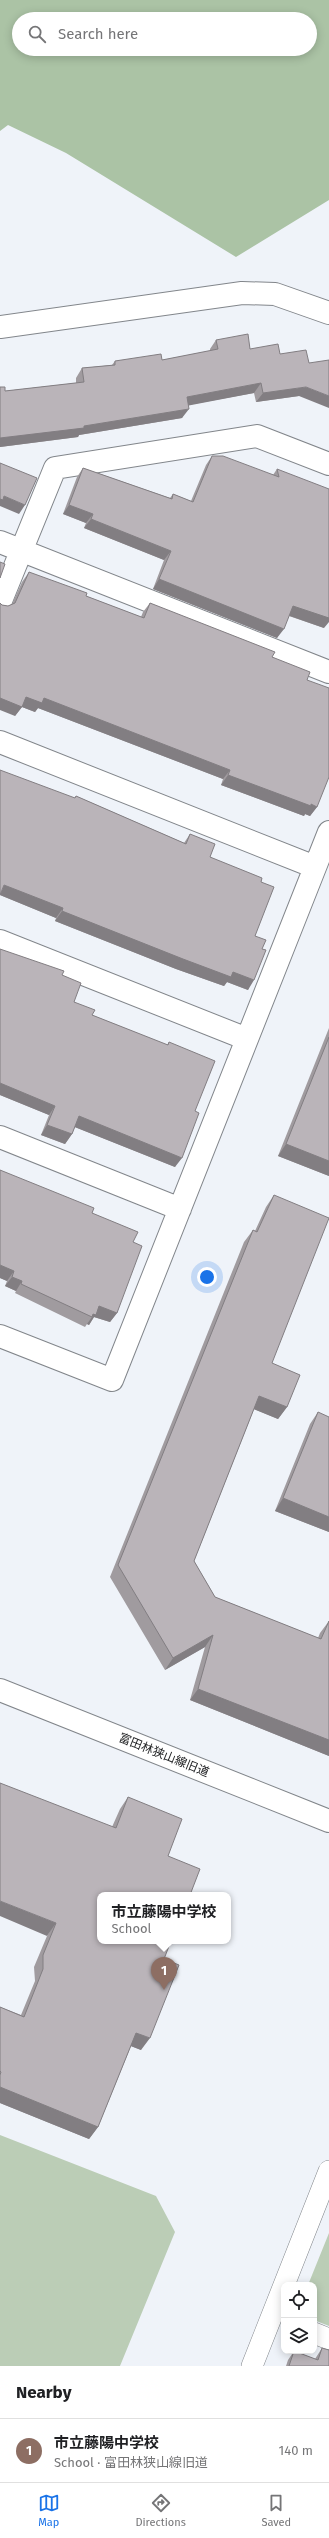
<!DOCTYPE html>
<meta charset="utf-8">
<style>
:root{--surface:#fff;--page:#f2f2f2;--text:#202124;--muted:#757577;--line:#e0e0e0;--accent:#1a73e8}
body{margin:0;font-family:"Fira Sans","Noto Sans JP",sans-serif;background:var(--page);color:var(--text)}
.controls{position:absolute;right:12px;bottom:12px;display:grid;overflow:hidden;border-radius:8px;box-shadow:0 2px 10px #0003}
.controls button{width:36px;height:36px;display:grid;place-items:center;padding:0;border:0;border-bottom:1px solid var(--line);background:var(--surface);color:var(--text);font:20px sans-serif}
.you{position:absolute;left:207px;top:1277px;width:14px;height:14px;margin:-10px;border:3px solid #fff;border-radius:50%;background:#1a73e8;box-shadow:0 0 0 6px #1a73e833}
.badge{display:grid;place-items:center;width:26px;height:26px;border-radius:50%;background:var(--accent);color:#fff;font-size:13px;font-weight:700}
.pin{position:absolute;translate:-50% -33px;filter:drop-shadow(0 1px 2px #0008)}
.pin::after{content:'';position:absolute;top:21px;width:14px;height:12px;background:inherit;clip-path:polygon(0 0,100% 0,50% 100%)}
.popup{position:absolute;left:97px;top:1892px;width:134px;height:52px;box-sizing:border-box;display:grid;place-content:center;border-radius:8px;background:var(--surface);filter:drop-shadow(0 1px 3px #0005);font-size:13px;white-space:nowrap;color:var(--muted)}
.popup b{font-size:15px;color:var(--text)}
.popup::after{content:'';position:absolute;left:50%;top:100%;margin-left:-8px;border:8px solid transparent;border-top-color:var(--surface)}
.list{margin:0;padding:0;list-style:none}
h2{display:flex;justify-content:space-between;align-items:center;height:52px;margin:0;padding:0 16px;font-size:17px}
h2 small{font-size:13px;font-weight:400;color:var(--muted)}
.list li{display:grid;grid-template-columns:26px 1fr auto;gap:12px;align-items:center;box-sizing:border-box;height:64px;padding:0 16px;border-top:1px solid var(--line)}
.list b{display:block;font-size:15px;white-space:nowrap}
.list p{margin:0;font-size:13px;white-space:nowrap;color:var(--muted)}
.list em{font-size:13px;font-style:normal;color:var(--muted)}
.icon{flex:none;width:22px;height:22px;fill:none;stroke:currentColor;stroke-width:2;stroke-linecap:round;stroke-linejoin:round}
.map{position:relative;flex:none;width:329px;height:2366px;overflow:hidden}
.search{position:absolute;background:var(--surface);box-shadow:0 2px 10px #0003;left:12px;right:12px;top:12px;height:44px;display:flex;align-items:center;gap:10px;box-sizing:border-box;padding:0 14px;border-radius:22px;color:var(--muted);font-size:15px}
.sheet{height:116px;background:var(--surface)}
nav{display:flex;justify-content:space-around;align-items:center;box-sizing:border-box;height:56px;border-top:1px solid var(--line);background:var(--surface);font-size:11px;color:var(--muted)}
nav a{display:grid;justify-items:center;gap:2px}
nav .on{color:var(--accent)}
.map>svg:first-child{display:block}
.green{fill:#bbcdb6}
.forest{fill:#abc3a5;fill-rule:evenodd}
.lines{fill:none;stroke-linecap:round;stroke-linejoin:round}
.pedestrian-casing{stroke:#82868b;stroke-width:22}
.minor-casing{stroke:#82868b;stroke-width:24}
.tertiary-casing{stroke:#82868b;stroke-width:24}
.pedestrian{stroke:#fff;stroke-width:21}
.minor{stroke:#fff;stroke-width:22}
.tertiary{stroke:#fff;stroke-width:22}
.wall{fill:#a09b9f}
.shaded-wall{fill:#827e82}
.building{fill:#bab4b9;stroke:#827e82}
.labels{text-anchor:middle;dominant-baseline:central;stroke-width:3.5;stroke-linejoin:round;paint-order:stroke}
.street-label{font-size:12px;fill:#212224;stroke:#fff}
</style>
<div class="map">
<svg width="329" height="2366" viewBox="0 0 329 2366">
<rect width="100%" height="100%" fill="#eff3f9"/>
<path class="green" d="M0 2135 156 2196 175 2232 120 2366H0Z
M329 2233V2326L314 2320V2285H308Z"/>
<path class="forest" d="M0 0H329V200L236 257 66 153 8 125 0 131ZM19 19H310V49H19Z"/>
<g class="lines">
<g class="pedestrian-casing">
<path id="pedestrian" d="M314 2333 329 2339
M252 2366 329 2171"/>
</g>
<g class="minor-casing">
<path id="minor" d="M0 542 329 672
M0 603 55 468 257 436 329 464
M0 742 315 867
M0 941 247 1039
M0 1137 180 1209
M0 1336 112 1380 329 832"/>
</g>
<g class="tertiary-casing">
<path id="tertiary" d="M0 327 242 293 275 294 329 313
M0 1690 329 1821"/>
</g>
<use href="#pedestrian" class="pedestrian"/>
<use href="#minor" class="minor"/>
<use href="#tertiary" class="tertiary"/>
</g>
<path class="wall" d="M216 340 250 349 280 354 299 396 256 402 254 393 188 405 182 418 79 435 78 437 0 447V387L5 391 76 383V378L82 368 112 365 115 361 162 360 210 351V349Z
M212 456 273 475 277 469 324 628 289 616 277 638 153 589 164 560 84 528 86 523 63 514 77 477 83 468 170 498 173 494 191 501 206 465Z
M29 572 86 596 141 617 143 612 150 603 272 657 307 680 317 807 310 816 305 814 304 816 221 785 223 779 38 708 35 712 22 707 15 716 2 605 8 606 12 604 22 582Z
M76 796 184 843 190 834 210 857 261 882 255 936 262 949 248 990 227 982 224 986 176 969 55 921 56 918 0 895Z
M0 949 62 975 74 1002 92 1015 167 1045 169 1042 195 1111 175 1167 75 1127 72 1134 65 1144 41 1135 49 1115 0 1095Z
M329 1028V1176L278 1156Z
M0 1170 92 1213 133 1242 117 1313 110 1322 94 1317 89 1325 87 1324 85 1327 15 1293 16 1291 5 1286 7 1281 0 1278Z
M274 1195 272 1363 287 1407 278 1419 254 1409 194 1561 215 1597 318 1638 320 1633 329 1621V1756L190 1700 205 1647 165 1670 110 1577 244 1242 253 1230 255 1231 266 1207Z
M318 1412 329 1532 275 1511 310 1424Z
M128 1797 168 1856 164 1959 141 2050 131 2046 98 2127 89 2139 0 2103V2007L21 2015 35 1981 34 1967 47 1936 112 1827 120 1809Z
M322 2348 329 2366H286L288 2360 294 2351 315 2359Z"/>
<path class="shaded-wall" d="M261 383 254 393 181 407 187 397Z
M306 387 329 396V408L299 396 256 402 263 393Z
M189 409 182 418 79 435 78 437 0 447V438L84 426Z
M4 496 25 505 19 514 0 506V499Z
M69 505 93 514 86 523 63 514Z
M91 519 171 551 164 560 84 528Z
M159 579 284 629 277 638 153 589Z
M293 606 329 617V622L324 628 287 615Z
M26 697 44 698 230 770 223 779 38 708 35 712 22 707 15 716 0 710V698Z
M228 775 311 804 317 807 310 816 305 814 304 816 221 785Z
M4 885 63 908 56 918 0 895Z
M62 911 233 972 254 980 248 990 227 982 224 986 176 969 55 921Z
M0 1083 55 1106 49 1115 0 1095Z
M79 1116 182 1158 175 1167 72 1126Z
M47 1125 72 1134 65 1144 41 1135Z
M286 1144 329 1161V1176L278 1156Z
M0 1265 14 1271 7 1281 0 1278Z
M12 1277 22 1281 16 1291 5 1286Z
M99 1306 117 1313 110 1322 94 1317 89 1325 87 1324 92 1317 93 1314Z
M259 1396 287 1407 278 1419 251 1408Z
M283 1498 329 1517V1532L275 1511Z
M213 1635 205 1647 165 1670 173 1658Z
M198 1689 329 1740V1756L190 1700Z
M0 1901 56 1923 47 1936 0 1916Z
M136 2033 150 2038 141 2050 128 2045Z
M0 2087 98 2127 89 2139 0 2103Z"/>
<path class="building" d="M248 334 250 349 278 344 280 354 306 350 309 363 329 360V396L306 387 263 393 261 383 187 397 189 409 84 426V428L0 438V387H5V391L84 382 82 368 115 365V361L161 354 162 360 218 349 216 340Z
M212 456H223L279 477 277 469 329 489V618L293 606 284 629 159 579 171 551 91 519 93 514 69 505 83 468 172 499 173 494 193 502Z
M0 463 37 478 25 505 4 496 3 500 0 499Z
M0 562 5 564 0 578Z
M29 572 87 593 86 596 144 618 150 603 275 652 272 657 310 672 307 680 329 688V777L317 807 311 804V806L228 775 230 770 44 698 42 703 26 697 22 707 0 698V603L2 605 8 606 15 603Z
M0 770 75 798 76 796 186 844 190 834 215 844 210 857 262 878 261 882 274 887 255 936 266 940 262 949 266 950 254 980 233 972 231 977 183 959 62 911 63 908 4 885 0 895Z
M0 949 64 971 62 975 81 983 74 1002 95 1010 92 1015 168 1045 169 1042 215 1061 195 1111 199 1113 182 1158 79 1116 72 1134 47 1125 55 1106 0 1083Z
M329 1037V1161L286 1144Z
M0 1170 94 1208 92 1213 138 1232 133 1242 142 1246 117 1313 99 1306 96 1315 93 1314 92 1317 21 1284 22 1281 12 1277 14 1271 0 1265Z
M274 1195 329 1218 272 1363 300 1375 287 1407 259 1396 194 1561 215 1597 321 1639 329 1621V1740L198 1689 213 1635 173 1658 118 1565 253 1230 257 1232Z
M318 1412 329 1417V1517L283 1498Z
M0 1783 116 1828 128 1797 182 1819 168 1856 200 1869 190 1895H100V1941H171L164 1959 179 1965 150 2038 136 2033 98 2127 0 2087V2075L1 2072 0 2071V2007L24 2017 43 1969V1955L56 1923 0 1901Z
M322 2348 329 2350V2366H289L294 2351 318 2360Z"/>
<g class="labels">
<g class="street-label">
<text transform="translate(164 1755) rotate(22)">富田林狭山線旧道</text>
</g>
</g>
</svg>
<div class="controls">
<button><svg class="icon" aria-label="locate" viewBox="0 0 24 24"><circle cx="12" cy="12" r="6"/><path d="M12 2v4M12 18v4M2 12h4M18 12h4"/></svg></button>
<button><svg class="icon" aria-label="layers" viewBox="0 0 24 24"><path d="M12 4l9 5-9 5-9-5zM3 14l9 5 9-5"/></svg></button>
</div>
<div class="you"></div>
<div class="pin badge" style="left:164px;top:1990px;background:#8d6e63">1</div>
<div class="popup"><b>市立藤陽中学校</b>School</div>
<div class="search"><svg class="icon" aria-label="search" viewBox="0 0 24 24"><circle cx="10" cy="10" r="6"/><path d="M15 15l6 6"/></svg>Search here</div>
</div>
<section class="sheet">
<h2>Nearby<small></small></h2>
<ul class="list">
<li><span class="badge" style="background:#8d6e63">1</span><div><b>市立藤陽中学校</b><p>School · 富田林狭山線旧道</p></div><em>140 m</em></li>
</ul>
</section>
<nav>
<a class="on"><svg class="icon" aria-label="map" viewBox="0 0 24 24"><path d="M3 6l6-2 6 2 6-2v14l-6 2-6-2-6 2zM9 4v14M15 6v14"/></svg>Map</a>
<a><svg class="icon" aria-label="directions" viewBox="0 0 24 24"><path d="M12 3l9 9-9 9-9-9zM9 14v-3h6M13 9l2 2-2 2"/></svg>Directions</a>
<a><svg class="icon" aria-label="saved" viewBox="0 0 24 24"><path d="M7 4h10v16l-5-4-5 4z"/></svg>Saved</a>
</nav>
